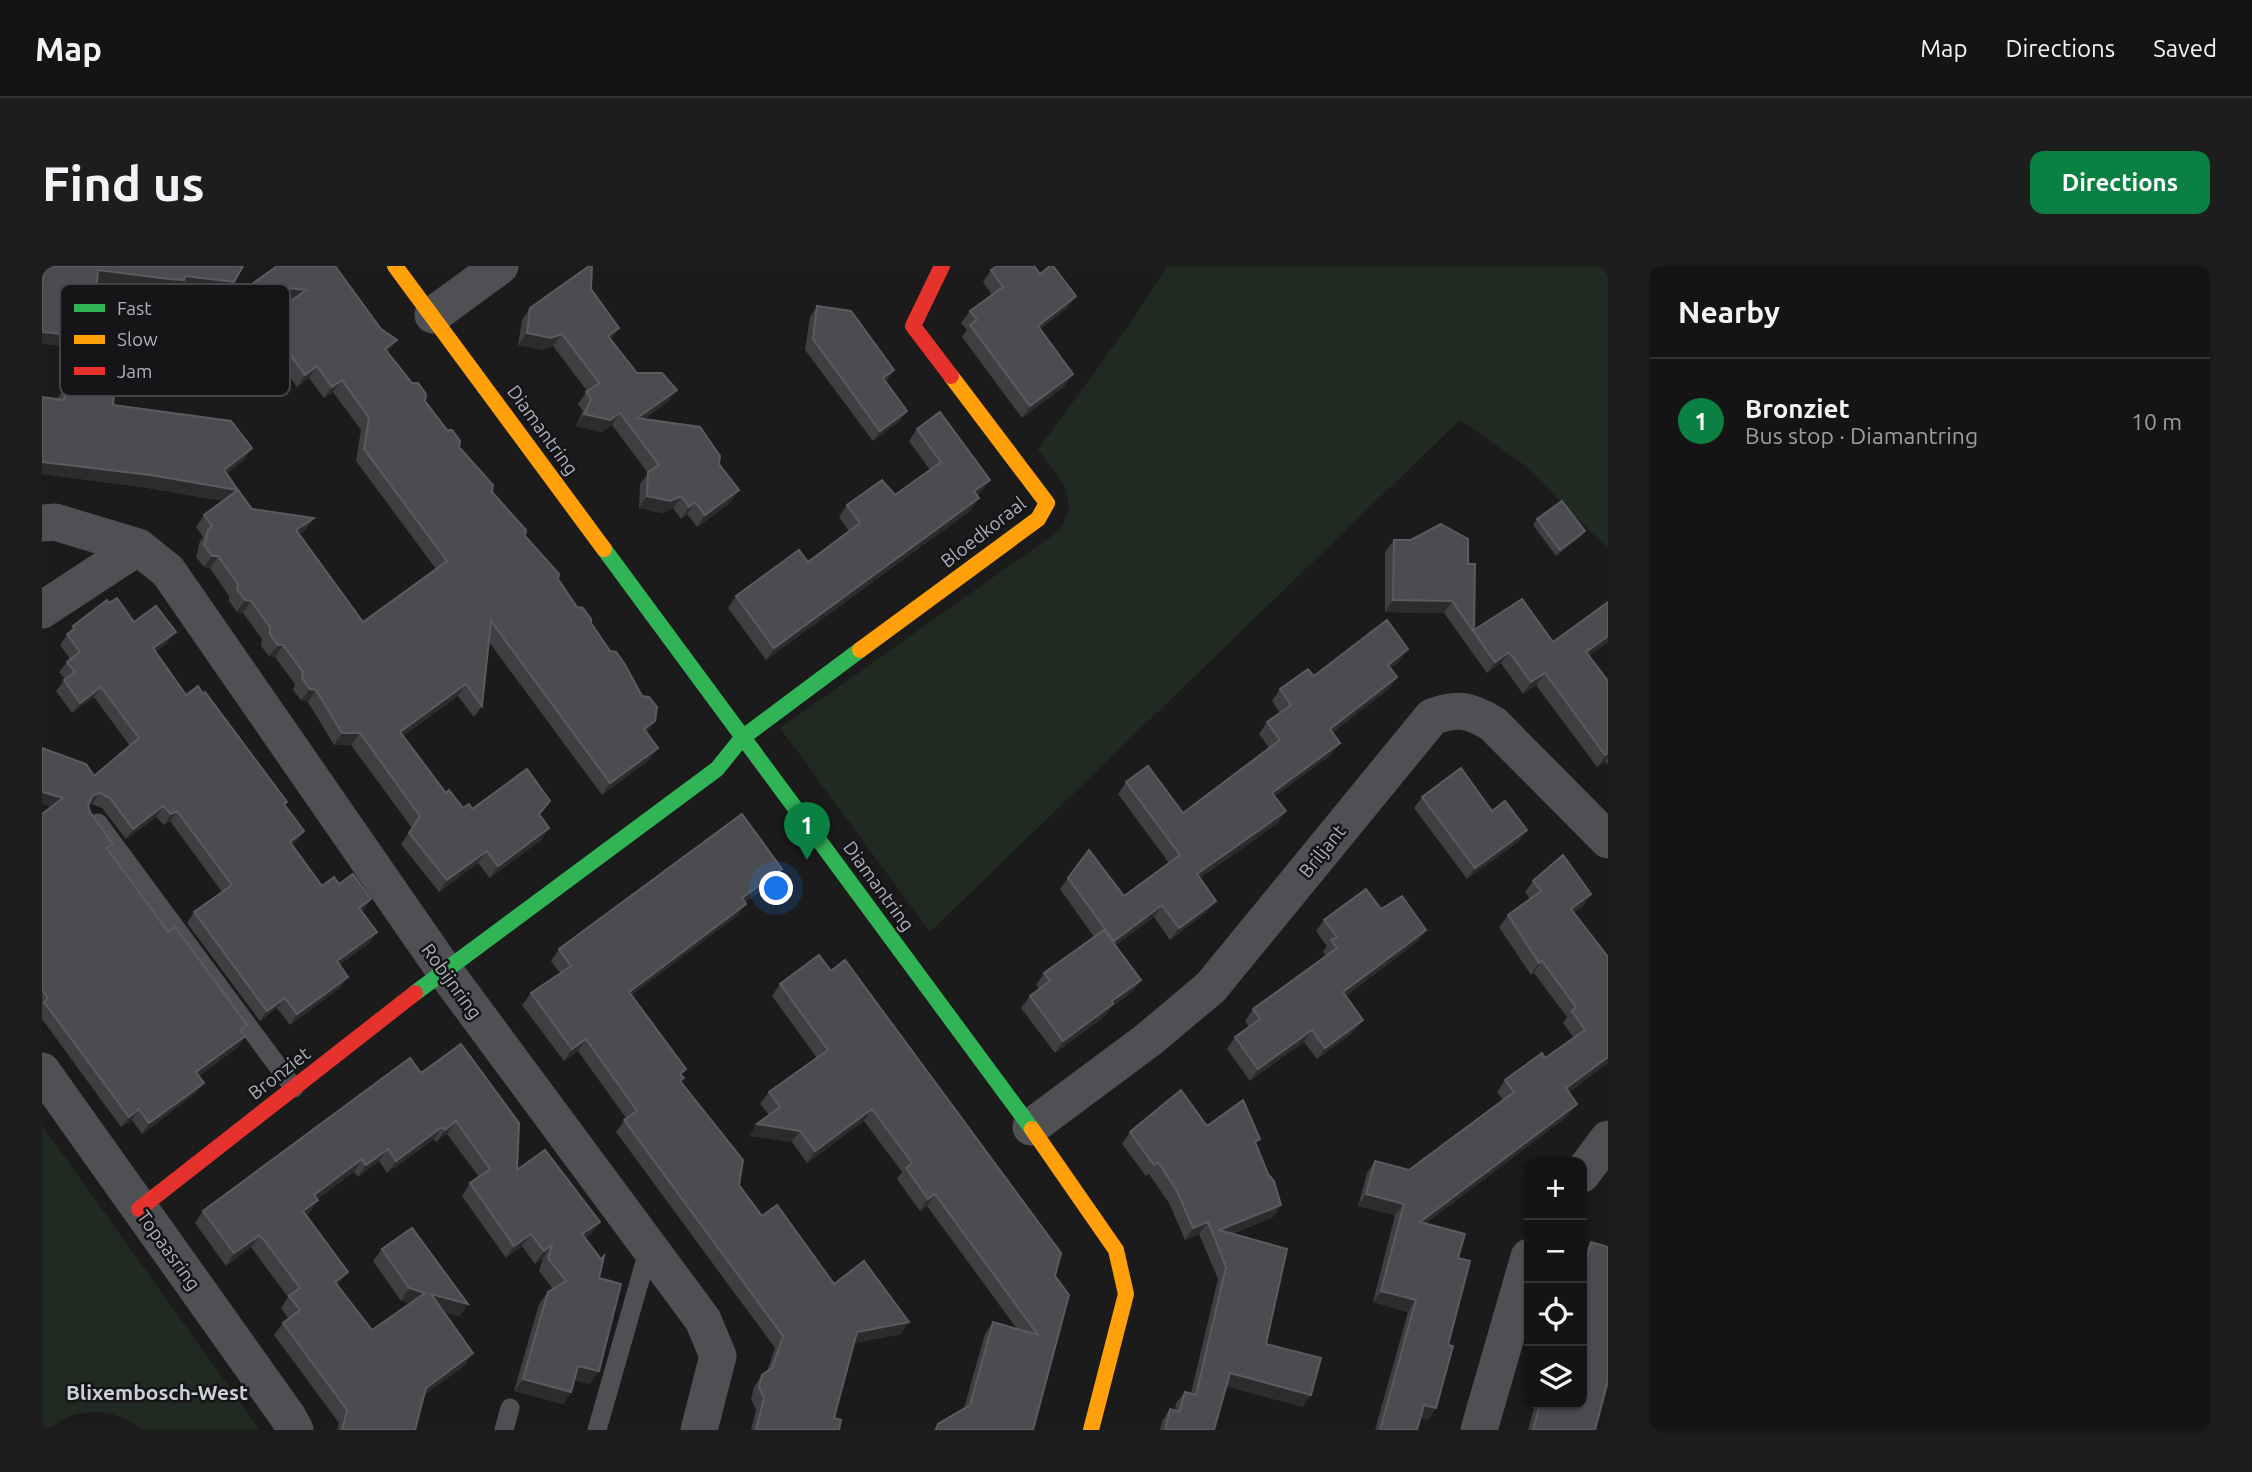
<!DOCTYPE html>
<meta charset="utf-8">
<style>
:root{--surface:#141414;--page:#1d1d1d;--text:#f1f3f6;--muted:#9d9ea0;--line:#333334;--accent:#0b8043}
body{margin:0;font-family:Ubuntu,sans-serif;background:var(--page);color:var(--text)}
.controls{position:absolute;right:21px;bottom:21px;display:grid;overflow:hidden;border-radius:14px;box-shadow:0 2px 5px #0004}
.controls button{width:63px;height:63px;display:grid;place-items:center;padding:0;border:0;border-bottom:2px solid var(--line);background:var(--surface);color:var(--text);font:35px sans-serif}
.you{position:absolute;left:735px;top:623px;width:24px;height:24px;margin:-18px;border:5px solid #fff;border-radius:50%;background:#1a73e8;box-shadow:0 0 0 10px #1a73e833}
.badge{display:grid;place-items:center;width:46px;height:46px;border-radius:50%;background:var(--accent);color:#fff;font-size:23px;font-weight:700}
.pin{position:absolute;translate:-50% -58px;filter:drop-shadow(0 2px 4px #0008)}
.pin::after{content:'';position:absolute;top:37px;width:24px;height:21px;background:inherit;clip-path:polygon(0 0,100% 0,50% 100%)}
.list{margin:0;padding:0;list-style:none}
h2{display:flex;justify-content:space-between;align-items:center;height:91px;margin:0;padding:0 28px;font-size:30px}
h2 small{font-size:23px;font-weight:400;color:var(--muted)}
.list li{display:grid;grid-template-columns:46px 1fr auto;gap:21px;align-items:center;box-sizing:border-box;height:126px;padding:0 28px;border-top:2px solid var(--line)}
.list b{display:block;font-size:26px;white-space:nowrap}
.list p{margin:0;font-size:23px;white-space:nowrap;color:var(--muted)}
.list em{font-size:23px;font-style:normal;color:var(--muted)}
.icon{flex:none;width:38px;height:38px;fill:none;stroke:currentColor;stroke-width:2;stroke-linecap:round;stroke-linejoin:round}
.map{position:relative;flex:none;width:1566px;height:1164px;overflow:hidden;border-radius:14px}
header{display:flex;align-items:center;gap:42px;box-sizing:border-box;height:98px;padding:0 35px;background:var(--surface);border-bottom:2px solid var(--line)}
header strong{font-size:33px}
nav{display:flex;gap:38px;margin-inline-start:auto;font-size:24px}
.intro{display:flex;align-items:center;justify-content:space-between;box-sizing:border-box;height:168px;padding:0 42px}
h1{margin:0;font-size:49px}
.button{padding:18px 32px;border-radius:14px;background:var(--accent);color:#fff;font-size:24px;font-weight:700}
main{display:flex;gap:42px;padding:0 42px}
aside{flex:1;background:var(--surface);border-radius:14px;box-shadow:0 2px 5px #0004}
.map>svg:first-child{display:block}
.green{fill:#202922}
.lines{fill:none;stroke-linecap:round;stroke-linejoin:round}
.lane{stroke:#4f5054;stroke-width:19}
.street{stroke:#4f5054;stroke-width:37}
.fast{stroke:#30b455;stroke-width:16}
.slow{stroke:#ff9f0a;stroke-width:16}
.jam{stroke:#e5322d;stroke-width:16}
.wall{fill:#3f3f42}
.shaded-wall{fill:#2c2c2d}
.building{fill:#4b4c4f;stroke:#5a5b60;stroke-width:2}
.labels{text-anchor:middle;dominant-baseline:central;stroke-width:5;stroke-linejoin:round;paint-order:stroke}
.street-label{font-size:19px;fill:#acb0bc;stroke:#151517}
.neighbourhood-label{font-size:21px;font-weight:bold;fill:#cdcfd8;stroke:#151517}
.key{fill:#151517;stroke:#424449;stroke-width:2}
.key-label{font-size:19px;fill:#acb0bc}
</style>
<header>
<strong>Map</strong>
<nav><a>Map</a><a>Directions</a><a>Saved</a></nav>
</header>
<div class="intro"><h1>Find us</h1><a class="button">Directions</a></div>
<main>
<div class="map">
<svg width="1566" height="1164" viewBox="0 0 1566 1164">
<rect width="100%" height="100%" fill="#1b1b1b"/>
<path class="green" d="M1125 0H1566V283L1481 198 1418 154 888 666 738 462 1018 264 1028 242 1022 218 996 184 1091 53Z
M0 859 218 1164H101C80 1147 50 1140 24 1152 15 1156 9 1164 0 1164Z"/>
<g class="lines">
<path class="lane" d="M56 557 252 822
M462 1164 468 1142
M555 1164 607 982"/>
<path class="street" d="M391 49 458 0
M0 257 13 256 96 281 126 305 402 704 661 1054 676 1090 657 1164
M0 344 96 281
M0 805 246 1151 253 1164
M989 861 1106 774 1169 721 1390 451C1415 441 1428 444 1451 458L1566 574
M1540 908 1566 873
M1437 1164 1487 991"/>
<path class="fast" d="M562 283 990 863
M373 727 675 503 700 472 818 384"/>
<path class="slow" d="M353 0 562 283
M818 384 996 253 1005 237 909 110
M990 863 1074 984 1084 1028 1049 1164"/>
<path class="jam" d="M900 0 871 60 909 110
M97 943 373 727"/>
</g>
<path class="wall" d="M235 0 347 85 346 86 516 313 535 341 549 357 613 455 605 466 616 482 608 493 560 529 447 376 440 440 432 451 416 430 361 470 404 527 421 542 498 550 507 562 499 574 448 612 436 597 397 626 359 578 370 562 309 479H292L266 436 259 434 251 424 253 418 233 391 227 390 219 380 220 373 201 347 195 346 187 335V330L168 302 162 301 154 291 158 275 161 271 154 261 162 249 182 235 100 221 0 208V131L15 133 23 121 71 139 202 194 184 208 210 243 264 264 257 268 321 356 394 303 314 195 319 164 291 126 282 132 267 112 255 121 215 66 223 54 249 35 202 30Z
M949 4 998 8 1034 30 1025 42 998 63 1023 120 980 152 920 71 925 64 919 57 928 45 950 29 941 16Z
M549 23 569 73 595 107 627 135 602 153 677 198 689 236 655 261 645 248 639 253 631 242 620 247 597 242 598 218 606 207 570 159 560 166 534 160 541 145 536 138 545 125 511 80 501 84 476 79 480 54 488 42Z
M775 40 845 115 843 116 858 155 831 175 763 84 768 51Z
M875 163 948 214 939 226 935 229 929 244 724 394 686 342 694 330 766 296 807 265 797 251 805 239 853 229 888 204 867 175Z
M1495 253 1538 271 1514 290 1491 259Z
M1352 274 1426 298 1432 364 1511 376H1566L1547 389 1566 415V499L1563 495 1555 501 1494 419 1481 428 1459 397 1445 407 1402 347 1343 346V286Z
M67 337 92 356 126 376 113 386 144 429 243 539 255 575 250 579 280 620 297 618 322 644 319 645 335 666 327 677 297 699 299 721 248 759 235 742 218 755 145 657 152 646 180 626 128 555 122 559 114 551 84 573 60 542 50 538 47 539 48 546 71 578 66 585 203 770 196 781 157 810 154 827 100 868 90 854 79 861 0 753V548L52 510 88 480 52 431 30 447 14 425 23 413 17 406 25 396 28 393 18 379 31 360Z
M1358 395 1348 402 1355 411 1347 423 1290 467 1289 489 1233 530 1244 545 1236 557 1158 612 1165 646 1128 674 1112 651 1073 679 1099 714 1090 726 1069 741 1063 750 1013 787 979 742 988 730 997 723 994 719 1002 707 1052 671 1018 623 1026 612 1082 630 1127 597 1076 528 1084 516 1141 547 1228 483 1217 468 1225 456 1238 447 1230 435 1238 423 1272 410Z
M1380 531 1477 575 1425 613 1372 542Z
M740 603 732 615 703 636 696 649 589 729 639 810V816L697 919 720 950 792 1018 859 1068 812 1077 792 1152 797 1164H709L714 1144 709 1133 712 1121 720 1109 725 1106 733 1082 574 866 584 852 536 785 522 795 480 739 489 727 518 707 509 695 517 683Z
M1491 615 1549 628 1541 640 1532 647 1566 691V797L1527 826V849L1384 957 1416 992 1386 1154 1378 1152 1375 1164H1333L1366 1046 1331 1036 1353 949 1316 940 1325 907 1333 895 1367 904 1461 834 1455 826 1463 814 1503 792 1532 772 1521 757 1525 751 1492 707 1489 709 1457 661 1466 649 1488 633 1483 626Z
M1339 643 1384 664 1376 675 1304 730 1313 765 1275 793 1262 776 1208 815 1185 783 1193 771 1207 761 1203 755 1211 743 1284 690 1281 686 1285 680 1274 665 1282 654Z
M738 718 1013 1010 991 1164H892L896 1158 922 1142 943 1068 951 1056 975 1063 885 940 878 945 855 913 860 906 822 855 765 897 750 876 707 870 715 858 727 849 718 838 727 826 775 792 730 730Z
M379 807 475 904 558 956 549 968 543 972 557 1012 548 1118 533 1114 529 1126 521 1138 472 1125 497 1038 506 1026 511 1023 497 1005 501 992 493 998 480 980 464 992 420 930 428 917 437 911 405 868 394 876 392 873 345 907 337 895 316 911 312 906 275 933 267 947 263 949 297 1018 296 1019 330 1064 368 1037 359 1035 331 995 340 983 426 1038 417 1050 402 1046 423 1099 382 1129 373 1164H295L297 1157 232 1069 241 1057 246 1052 239 1042 246 1031 209 981 184 1000 153 957 161 945Z
M1165 860 1214 879 1239 939 1231 951 1190 968 1224 1078 1261 1141 1184 1120 1172 1164H1118L1120 1155 1128 1143 1133 1144 1134 1137 1143 1126 1149 1127 1176 1013 1157 968 1143 974 1127 937 1107 908 1104 910 1080 878 1088 866Z
M1549 976 1553 1164H1486L1493 1138H1540V992L1541 988Z"/>
<path class="shaded-wall" d="M56 4 143 10 192 16 183 27 137 22 134 26 118 25 48 16Z
M210 18 264 24 256 36 202 30Z
M1034 30 1025 42 987 71 996 60Z
M577 62 569 74 566 70Z
M0 66 51 71 43 83 0 78Z
M485 67 520 68 511 80 501 84 476 79Z
M355 74 347 85 335 94 343 83Z
M275 100 267 112 255 121 263 109Z
M852 104 845 115 833 123 841 112Z
M1031 108 1023 120 980 152 988 140Z
M300 114 291 126 282 132 290 121Z
M635 124 627 135 589 162 595 152Z
M865 145 858 155 831 175 838 165Z
M578 147 570 159 560 166 534 160 542 148Z
M210 182 202 194 173 216 182 204Z
M0 196 108 209 196 224 188 236 100 221 0 208Z
M948 214 939 226 923 237 932 225Z
M697 224 689 236 655 261 663 249Z
M605 230H640L631 242 620 247 597 242Z
M937 232 929 244 724 394 732 382Z
M653 236 645 248 639 253 647 241Z
M272 252 264 264 246 276 254 264Z
M1543 265 1538 271 1514 290 1518 284Z
M170 290H176L168 302 162 301Z
M203 334 209 335 201 347 195 346Z
M1351 334 1410 335 1402 347 1343 346Z
M134 366 126 376 104 393 111 382Z
M1566 370V376L1536 398 1544 386Z
M236 379H241L233 391 227 390Z
M1366 383 1358 395 1337 410 1346 399Z
M1467 386 1459 397 1445 407 1453 396Z
M1503 407 1494 419 1481 428 1489 416Z
M1355 411 1347 423 1279 475 1288 463Z
M424 418 416 430 350 478 358 466Z
M59 421 52 431 30 447 38 437Z
M268 423 274 424 266 436 259 434Z
M613 455 605 467 602 463Z
M300 467H318L309 479H292Z
M1298 477 1289 489 1222 538 1230 527Z
M616 482 608 493 560 529 568 517Z
M1566 487V491L1563 495 1555 501Z
M0 526 21 532 14 543 0 538Z
M58 527 50 538 43 541 50 530Z
M121 540 114 551 84 573 91 563Z
M135 545 128 555 122 559 129 548Z
M1244 545 1236 557 1147 620 1155 608Z
M507 562 499 574 448 612 456 600Z
M1485 564 1477 575 1425 613 1433 602Z
M262 565 255 575 240 586 248 576Z
M445 585 436 597 397 626 405 614Z
M740 603 732 615 692 644 700 632Z
M1549 628 1541 640 1521 655 1529 643Z
M329 633 322 644 310 652 317 642Z
M1174 635 1165 646 1128 674 1137 662Z
M704 638 696 649 578 738 587 726Z
M1120 639 1112 651 1064 686 1072 675Z
M1384 664 1376 675 1293 738 1301 726Z
M335 666 327 677 288 706 295 695Z
M1500 695 1492 707 1489 709 1497 697Z
M306 711 299 721 248 759 255 748Z
M1099 714 1090 726 1069 741 1063 750 1013 787 1021 775 1070 735Z
M243 732 235 742 218 755 225 745Z
M1321 754 1313 765 1275 793 1283 782Z
M1270 764 1262 776 1208 815 1216 803Z
M203 770 196 781 147 817 154 806Z
M544 773 536 785 522 795 530 783Z
M1566 791V797L1516 834 1524 822Z
M162 817 154 827 100 868 107 857Z
M1535 838 1527 849 1370 968 1378 956Z
M97 843 90 854 79 861 87 851Z
M830 843 822 855 765 897 773 885Z
M414 855 405 868 394 876 403 864Z
M715 858 758 865 750 876 707 870Z
M400 861 392 873 345 907 354 895Z
M346 883 337 895 316 911 324 899Z
M320 893 312 906 263 941 272 929Z
M893 928 885 940 878 945 886 933Z
M1324 928 1362 938 1353 949 1316 940Z
M276 934 267 947 252 958 261 945Z
M1239 939 1231 951 1173 974 1177 964Z
M558 956 549 968 532 981 540 968Z
M1166 956 1157 968 1143 974 1151 962Z
M489 968 480 980 464 992 472 980Z
M218 969 209 981 184 1000 192 987Z
M510 979 501 992 493 998 502 985Z
M306 1006 297 1018 284 1028 293 1016Z
M367 1022 383 1027 375 1039 359 1035Z
M1339 1025 1374 1034 1366 1046 1331 1036Z
M389 1028 426 1038 417 1050 381 1041Z
M867 1056 859 1068 806 1078 815 1066Z
M431 1087 423 1099 375 1134 384 1122Z
M536 1100 557 1105 548 1118 528 1112Z
M1188 1107 1269 1129 1261 1141 1179 1119Z
M481 1113 529 1126 521 1138 472 1125Z
M1382 1139 1394 1142 1386 1154 1374 1150Z"/>
<path class="building" d="M2 0H201L192 16 143 10 142 14 127 13 56 4 51 71 0 66V22Z
M235 0H293L339 63 355 74 343 83 370 117H376L384 128 383 135 405 164H410L418 175 417 181 451 219 450 226 484 264 483 270 517 308 516 313 535 341 541 342 549 353V357L568 385 574 386 582 397 600 430 607 431 615 441 613 455 602 463 616 482 568 517 449 355 440 440 424 418 358 466 404 527 407 524 421 542 427 538 430 543 485 503 508 535 497 548 507 562 456 600 445 585 405 614 367 567 378 550 318 467H300L274 424 268 423 260 412 261 406 241 379H236L228 368V361L209 335 203 334 195 323 196 318 176 290H170L162 279 166 264 170 260 162 249 196 224 210 243 272 252 254 264 321 356 405 295 322 183 327 152 300 114 290 121 275 100 263 109 223 54 264 24 210 18Z
M547 0H550L549 23 577 62 566 70 595 107H620L635 124 595 152 658 161 678 190 677 198 697 224 663 249 653 236 647 241 640 230 628 235 605 230 606 206 617 199 578 147 568 154 542 148 549 133 544 126 557 117 520 68 509 72 485 67 488 42Z
M955 0H992L998 8 1008 0H1011L1034 30 996 60 1031 108 988 140 928 59 935 54 928 45 961 21 949 4Z
M775 40 809 45 852 104 841 112 865 145 838 165 771 73Z
M23 121 72 128 71 139 189 155 210 182 182 204 196 224 108 209 0 196V131L22 134Z
M898 146 948 214 932 225 937 232 732 382 694 330 757 284 766 296 818 257 805 239 840 214 853 229 899 196 875 163Z
M1520 235 1543 265 1518 284 1495 253Z
M1399 258 1426 273V298H1433L1432 364 1480 333 1511 376 1566 336V370L1544 386 1566 415V487L1563 489 1503 407 1489 416 1467 386 1453 396 1410 335 1351 334 1352 274H1369Z
M75 332 92 356 114 340 134 366 111 382 144 429 156 420 161 428 163 426 245 536 242 538 262 565 248 576 280 620 292 611 297 618 311 608 329 633 317 642 335 666 295 695 306 711 255 748 243 732 225 745 152 646 190 619 135 545 129 548 121 540 91 563 68 532 58 527 50 530 46 540 48 546 71 578 65 582 126 666 133 661 205 759 198 764 203 770 154 806 162 817 107 857 97 843 87 851 2 736 6 732 0 724V548L21 532 0 526V482L44 498 52 510 97 472 59 421 38 437 22 414 33 406 25 396 38 386 25 368 33 363 31 360 65 334 67 337Z
M1345 354 1366 383 1346 399 1355 411 1288 463 1298 477 1230 527 1244 545 1155 608 1174 635 1137 662 1120 639 1072 675 1026 612 1047 584 1082 630 1138 589 1084 516 1106 500 1141 547 1238 474 1225 456 1249 439 1238 423 1266 403 1272 410Z
M1419 502 1450 545 1463 535 1485 564 1433 602 1380 531Z
M700 548 740 603 700 632 704 638 587 726 644 803 638 808 642 812 638 815 701 894 697 919 720 950 735 939 792 1018 822 995 867 1056 815 1066 792 1152 799 1154 797 1164H714L722 1132 717 1121 720 1109 730 1102 741 1070 582 854 595 845 544 773 530 783 489 727 529 700 517 683Z
M1521 589 1549 628 1529 643 1566 691V791L1524 822 1535 838 1378 956 1423 968 1416 992 1428 995 1406 1079 1411 1080 1394 1142 1382 1139 1375 1164H1338L1374 1034 1339 1025 1362 938 1324 928 1333 895 1367 904 1472 826 1463 814 1500 787 1503 792 1543 764 1530 745 1534 741 1500 695 1497 697 1466 649 1499 625 1491 615Z
M1324 623 1339 643 1360 630 1384 664 1301 726 1321 754 1283 782 1270 764 1216 803 1193 771 1218 753 1211 743 1295 682 1289 674 1295 671 1282 654Z
M1062 664 1099 714 1070 735 1071 738 1021 775 988 730 1008 715 1002 707Z
M777 689 789 705 803 694 1019 987 1013 1010 1027 1029 991 1164H894L896 1158 928 1139 951 1056 996 1069 893 928 886 933 864 902 870 897 830 843 773 885 758 865 715 858 738 841 727 826 786 784 738 718Z
M419 778 477 857 475 904 503 884 558 956 540 968 559 993 562 990 557 1012 579 1018 557 1105 536 1100 529 1126 481 1113 506 1026 524 1015 506 992 510 979 502 985 489 968 472 980 428 917 448 903 414 855 403 864 400 861 354 895 346 883 324 899 320 893 272 929 276 934 261 945 306 1006 293 1016 330 1064 383 1027 367 1022 340 983 370 962 426 1038 389 1028 431 1087 384 1122 373 1164H300L305 1144 241 1057 258 1044 247 1030 258 1022 218 969 192 987 161 945 368 792 379 807Z
M1139 824 1165 860 1201 834 1218 873 1213 876 1226 908 1232 915 1239 939 1177 964 1245 983 1224 1078 1279 1092 1269 1129 1188 1107 1172 1164H1123L1128 1143 1137 1146 1143 1126 1154 1129 1184 1001 1166 956 1151 962 1135 925 1116 896 1112 899 1088 866Z
M1549 976 1566 981V1115L1553 1164H1491L1498 1138H1540V1011Z"/>
<g class="labels">
<g class="street-label">
<text transform="translate(501 164) rotate(54)">Diamantring</text>
<text transform="translate(941 266) rotate(-38)">Bloedkoraal</text>
<text transform="translate(1280 585) rotate(-51)">Briljant</text>
<text transform="translate(837 620) rotate(54)">Diamantring</text>
<text transform="translate(410 715) rotate(54)">Robijnring</text>
<text transform="translate(237 807) rotate(-38)">Bronziet</text>
<text transform="translate(127 984) rotate(54)">Topaasring</text>
</g>
<g class="neighbourhood-label">
<text x="115" y="1126">Blixembosch-West</text>
</g>
</g>
<rect x="18" y="18" width="230" height="112" rx="10" class="key"/>
<rect x="32" y="38" width="31" height="8" fill="#30b455"/>
<rect x="32" y="69" width="31" height="9" fill="#ff9f0a"/>
<rect x="32" y="101" width="31" height="8" fill="#e5322d"/>
<g class="key-label">
<text x="75" y="49">Fast</text>
<text x="75" y="80">Slow</text>
<text x="75" y="112">Jam</text>
</g>
</svg>
<div class="controls">
<button>+</button>
<button>−</button>
<button><svg class="icon" aria-label="locate" viewBox="0 0 24 24"><circle cx="12" cy="12" r="6"/><path d="M12 2v4M12 18v4M2 12h4M18 12h4"/></svg></button>
<button><svg class="icon" aria-label="layers" viewBox="0 0 24 24"><path d="M12 4l9 5-9 5-9-5zM3 14l9 5 9-5"/></svg></button>
</div>
<div class="you"></div>
<div class="pin badge" style="left:765px;top:594px">1</div>
</div>
<aside>
<h2>Nearby<small></small></h2>
<ul class="list">
<li><span class="badge">1</span><div><b>Bronziet</b><p>Bus stop · Diamantring</p></div><em>10 m</em></li>
</ul>
</aside>
</main>
